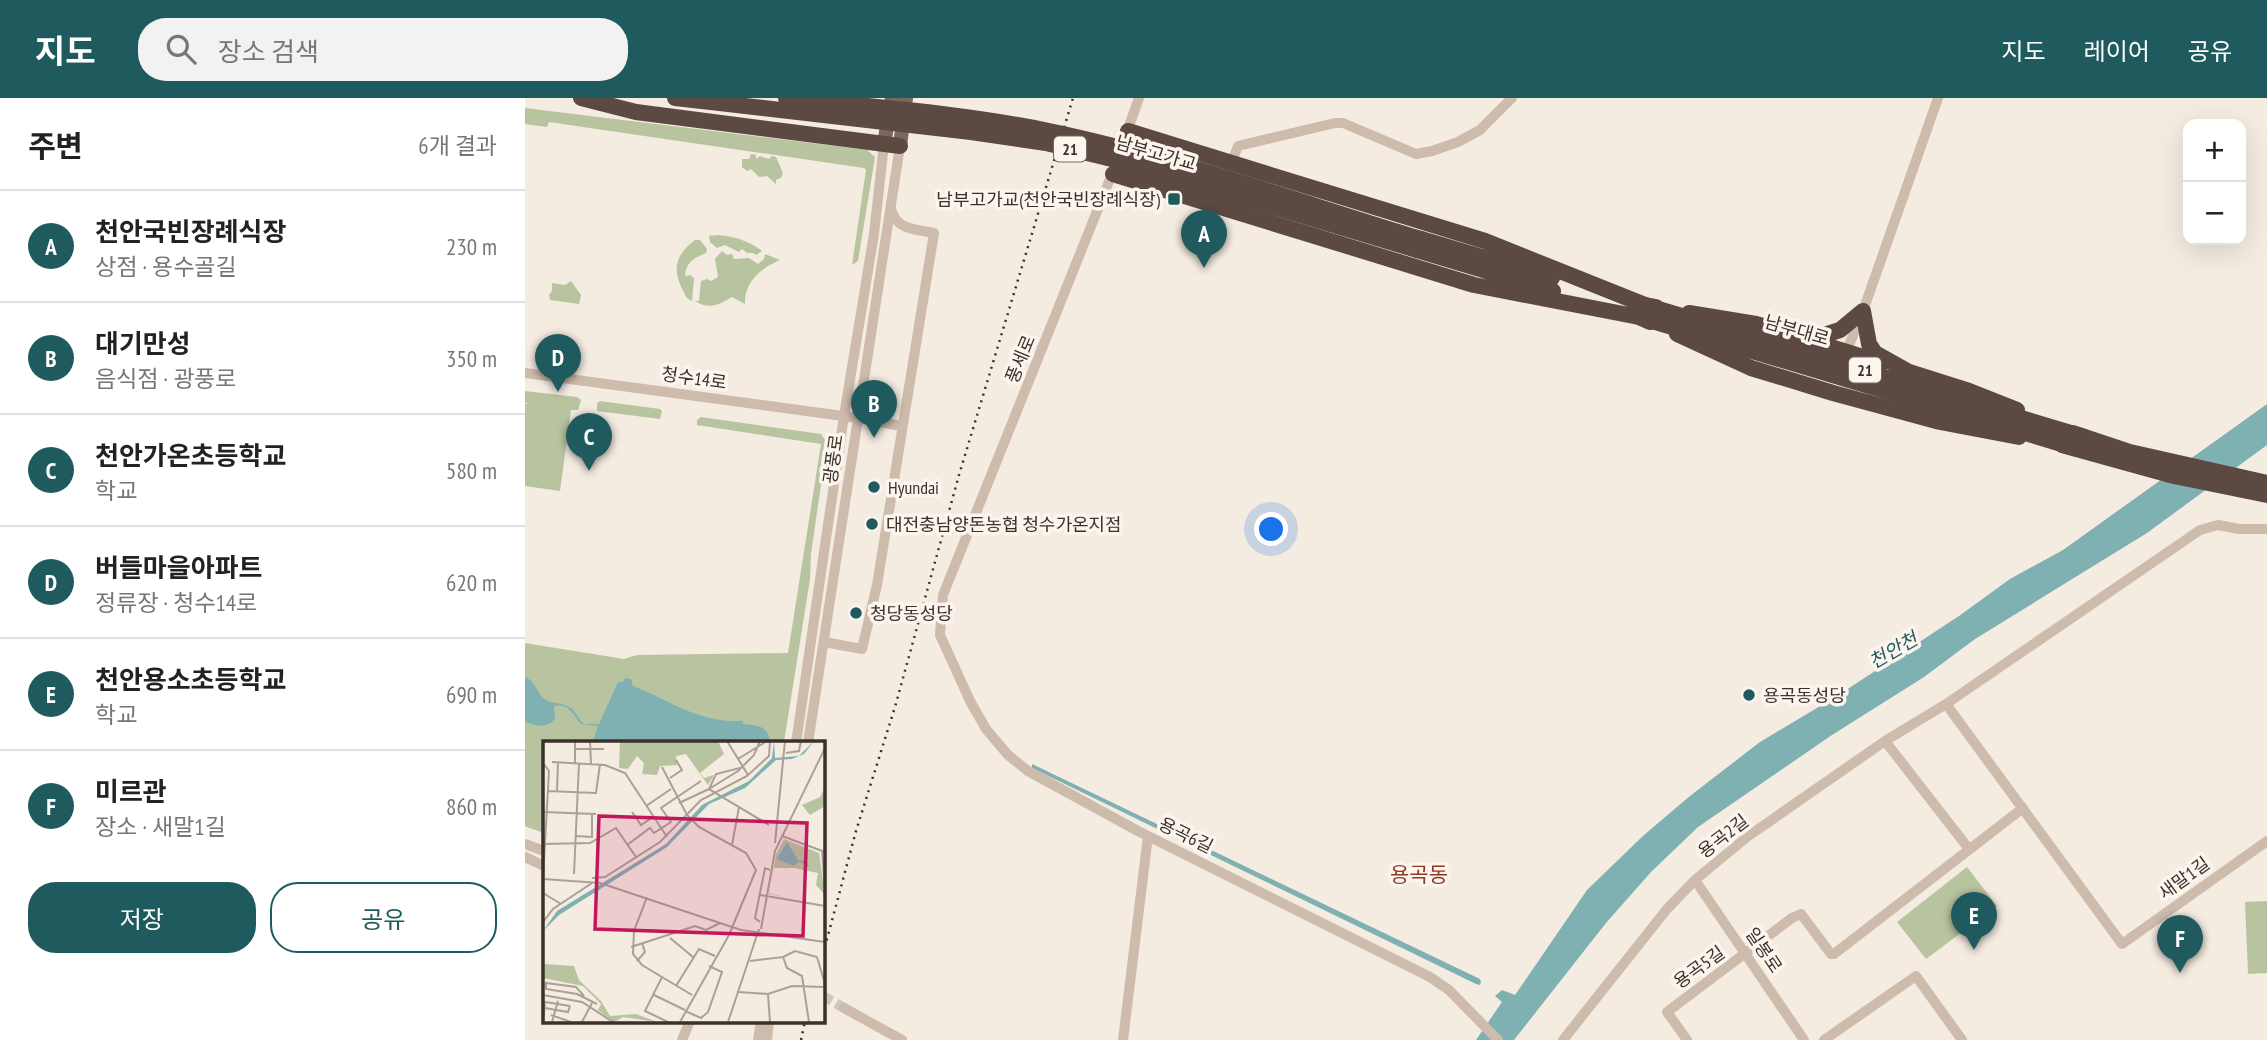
<!DOCTYPE html>
<html lang="ko">
<meta charset="utf-8">
<style>
:root{--surface:#fff;--page:#f2f2f2;--text:#222;--muted:#767676;--line:#e0e0e0;--accent:#1f5a5e}
body{margin:0;font-family:"PT Sans Narrow","Noto Sans KR",sans-serif;background:var(--page);color:var(--text)}
.controls{position:absolute;right:21px;top:21px;display:grid;overflow:hidden;border-radius:14px;box-shadow:0 7px 28px #0002}
.controls button{width:63px;height:63px;display:grid;place-items:center;padding:0;border:0;border-bottom:2px solid var(--line);background:var(--surface);color:var(--text);font:35px sans-serif}
.you{position:absolute;left:747px;top:432px;width:24px;height:24px;margin:-18px;border:5px solid #fff;border-radius:50%;background:#1a73e8;box-shadow:0 0 0 10px #1a73e833}
.badge{display:grid;place-items:center;width:46px;height:46px;border-radius:50%;background:var(--accent);color:#fff;font-size:23px;font-weight:700}
.pin{position:absolute;translate:-50% -58px;filter:drop-shadow(0 2px 4px #0008)}
.pin::after{content:'';position:absolute;top:37px;width:24px;height:21px;background:inherit;clip-path:polygon(0 0,100% 0,50% 100%)}
.list{margin:0;padding:0;list-style:none}
h2{display:flex;justify-content:space-between;align-items:center;height:91px;margin:0;padding:0 28px;font-size:30px}
h2 small{font-size:23px;font-weight:400;color:var(--muted)}
.list li{display:grid;grid-template-columns:46px 1fr auto;gap:21px;align-items:center;box-sizing:border-box;height:112px;padding:0 28px;border-top:2px solid var(--line)}
.list b{display:block;font-size:26px;white-space:nowrap}
.list p{margin:0;font-size:23px;white-space:nowrap;color:var(--muted)}
.list em{font-size:23px;font-style:normal;color:var(--muted)}
.actions{display:flex;gap:14px;padding:21px 28px}
.actions a{flex:1;padding:16px 0;border:2px solid var(--accent);border-radius:28px;text-align:center;font-size:24px;color:var(--accent)}
.actions .main{background:var(--accent);color:#fff}
.icon{flex:none;width:38px;height:38px;fill:none;stroke:currentColor;stroke-width:2;stroke-linecap:round;stroke-linejoin:round}
.map{position:relative;flex:none;width:1742px;height:942px;overflow:hidden}
header{display:flex;align-items:center;gap:42px;box-sizing:border-box;height:98px;padding:0 35px;background:var(--accent);color:#fff}
header strong{font-size:33px}
nav{display:flex;gap:38px;margin-inline-start:auto;font-size:24px}
.search{width:490px;height:63px;background:var(--page);display:flex;align-items:center;gap:18px;box-sizing:border-box;padding:0 24px;border-radius:28px;color:var(--muted);font-size:26px}
main{display:flex}
aside{flex:1;background:var(--surface)}
.map>svg:first-child{display:block}
.green{fill:#b8c4a0}
.water{fill:#7fb0b2}
.lines{fill:none;stroke-linecap:round;stroke-linejoin:round}
.minor-tunnel{stroke:#cfc6bd;stroke-width:10;stroke-dasharray:10 5;stroke-linecap:butt}
.minor{stroke:#cdbbac;stroke-width:10}
.major{stroke:#7d675c;stroke-width:14}
.highway{stroke:#5c4a42;stroke-width:16}
.rail{stroke:#3b302b;stroke-width:2.5;stroke-dasharray:2 5;stroke-linecap:butt}
.highway-bridge{stroke:#5c4a42;stroke-width:16}
.poi-dot{fill:#1f5a5e;stroke:#fbf5ee;stroke-width:2.5}
.labels{text-anchor:middle;dominant-baseline:central;stroke-width:7;stroke-linejoin:round;paint-order:stroke}
.shield{fill:#fbf5ee;stroke:#756b66;stroke-width:2}
.shield-label{font-size:16px;font-weight:bold;fill:#3b302b}
.street-label{font-size:18px;fill:#3b302b;stroke:#fbf5ee}
.poi-label{font-size:18px;fill:#3b302b;stroke:#fbf5ee;text-anchor:start}
.water-label{font-size:19px;font-style:italic;fill:#1f5a5e;stroke:#fbf5ee}
.quarter-label{font-size:21px;fill:#8c3b22;stroke:#fbf5ee}
.inset-road{fill:none;stroke:#aaa098;stroke-width:2}
.view{fill:#c2185b;fill-opacity:0.15;stroke:#c2185b;stroke-width:3.5}
.inset-edge{fill:none;stroke:#3b302b;stroke-width:3.5}
</style>
<header>
<strong>지도</strong>
<div class="search"><svg class="icon" aria-label="search" viewBox="0 0 24 24"><circle cx="10" cy="10" r="6"/><path d="M15 15l6 6"/></svg>장소 검색</div>
<nav><a>지도</a><a>레이어</a><a>공유</a></nav>
</header>
<main>
<aside>
<h2>주변<small>6개 결과</small></h2>
<ul class="list">
<li><span class="badge">A</span><div><b>천안국빈장례식장</b><p>상점 · 용수골길</p></div><em>230 m</em></li>
<li><span class="badge">B</span><div><b>대기만성</b><p>음식점 · 광풍로</p></div><em>350 m</em></li>
<li><span class="badge">C</span><div><b>천안가온초등학교</b><p>학교</p></div><em>580 m</em></li>
<li><span class="badge">D</span><div><b>버들마을아파트</b><p>정류장 · 청수14로</p></div><em>620 m</em></li>
<li><span class="badge">E</span><div><b>천안용소초등학교</b><p>학교</p></div><em>690 m</em></li>
<li><span class="badge">F</span><div><b>미르관</b><p>장소 · 새말1길</p></div><em>860 m</em></li>
</ul>
<div class="actions"><a class="main">저장</a><a>공유</a></div>
</aside>
<div class="map">
<svg width="1742" height="942" viewBox="0 0 1742 942">
<rect width="100%" height="100%" fill="#f4ebe1"/>
<path class="green" d="M0 10 342 52 350 59 333 163 327 167 341 72 339 70 24 24 22 29 0 26Z
M226 56 231 57V61L235 58 244 61 247 58 251 59 258 75 256 80 251 82V86L242 78 234 79 226 71 222 73 217 69V61H224Z
M193 137C210 139 223 142 237 153L231 157 228 155H222L217 151 214 154 200 147 192 150 185 144 184 138Z
M170 142H175L182 151 181 155C169 160 161 164 160 178L165 177 169 180 167 203 162 200C148 176 146 160 170 142Z
M197 153 202 157 207 156 209 161 224 160 233 166 239 161 240 156 255 162C236 170 219 184 220 206L207 199C194 207 184 212 170 203H174L176 183 182 181 186 183 193 179 190 161Z
M46 183 56 197 54 206 25 202 24 197 27 193V185L40 187Z
M0 293 52 299 56 302 53 312H46L35 393 0 388V306H4L0 305Z
M75 303 135 311 137 313 135 321 72 313V305Z
M176 319 296 336 302 345 286 456 285 481 259 644 19 645V735L2 729 0 728V545L99 561 112 557 263 555 296 346 172 327V322Z
M1442 769 1472 808 1401 861 1372 824Z
M1742 803V875L1723 876 1720 804Z"/>
<path class="water" d="M1742 306V347L1622 435 1450 541 1399 579 1307 637 1173 729 1126 774 1081 825 989 942H951L977 904 970 898 977 892 990 897 1062 792 1119 737 1165 698 1235 644 1312 598 1434 518 1485 481 1538 452Z
M0 579C10 583 11 593 18 600 27 607 34 603 44 609 51 612 53 621 59 626H74L93 584H98L100 580 106 581 108 588C147 603 172 625 218 623V626C230 627 244 627 245 644H68L73 628 56 626C47 616 45 605 29 608L30 621C20 632 12 627 0 624Z
M507 666 955 881 956 884 955 887 951 886 507 670Z"/>
<g class="lines">
<path class="minor-tunnel" d="M298 898 319 910"/>
<path class="minor" d="M594 56 614 0
M705 69 713 48 810 25H818L891 56 907 53 933 44 955 32 987 0
M589 71 418 497 415 537 445 603 461 631 483 657 503 673 613 733 905 879 924 892 973 942
M1320 257 1338 213 1413 0
M0 275 333 320 377 328
M299 544 337 551 352 487 409 135C390 131 371 132 366 111
M1421 606 1597 846 1742 743
M1360 643 1444 751
M271 645 319 318 349 136 359 46
M283 645 375 48
M0 746 19 753
M0 759 19 768
M1170 782 1279 942
M319 910 377 942
M157 942 165 923
M233 942 236 923
M242 942 244 923
M598 942 623 738
M1038 942 1142 811 1170 782 1222 739 1360 643 1421 606 1675 432 1693 427 1714 431H1742
M1162 942 1142 914 1267 820 1276 816 1306 856H1309L1498 710
M1299 942 1391 878 1437 942"/>
<path class="major" d="M359 46 367 0
M375 48 381 0"/>
<path class="highway" d="M56 0 111 14 375 48
M150 0 186 4
M603 33 960 143 1120 207 1131 209
M588 76 949 187 1114 219 1125 224
M896 141 1027 180
M892 152 1028 193
M1338 213 1344 246 1350 255 1384 274 1444 293 1492 312
M1164 215 1231 226 1283 242 1315 232 1338 213
M1152 236 1226 270 1308 295 1415 324 1494 339
M1283 242 1357 265
M1548 335 1605 354 1742 385
M1537 347 1649 378 1742 397"/>
<path class="rail" d="M298 856 331 733 370 609 434 377 548 0
M276 942 280 923"/>
<path class="highway-bridge" d="M261 0C348 9 438 15 524 33 649 59 774 104 896 141
M186 4 446 34 521 45 595 63 892 152
M1120 207 1559 339
M1114 219 1550 350"/>
</g>
<g class="poi-dot">
<rect x="642" y="94" width="14" height="14" rx="3.5"/>
<circle cx="349" cy="389" r="7"/>
<circle cx="347" cy="426" r="7"/>
<circle cx="331" cy="515" r="7"/>
<circle cx="1224" cy="597" r="7"/>
</g>
<g class="labels">
<g class="shield">
<rect x="529" y="38.5" width="32" height="25" rx="5"/>
<rect x="1324" y="259.5" width="32" height="25" rx="5"/>
</g>
<g class="shield-label">
<text x="545" y="51">21</text>
<text x="1340" y="272">21</text>
</g>
<g class="street-label">
<text transform="translate(631 55) rotate(16)">남부고가교</text>
<text transform="translate(1272 232) rotate(16)">남부대로</text>
<text transform="translate(495 261) rotate(-68)">풍세로</text>
<text transform="translate(169 280) rotate(8)">청수14로</text>
<text transform="translate(308 361) rotate(-82)">광풍로</text>
<text transform="translate(661 737) rotate(26)">용곡6길</text>
<text transform="translate(1198 738) rotate(-38)">용곡2길</text>
<text transform="translate(1659 780) rotate(-36)">새말1길</text>
<text transform="translate(1239 852) rotate(56)">일봉로</text>
<text transform="translate(1174 869) rotate(-36)">용곡5길</text>
</g>
<g class="poi-label">
<text x="635" y="101" text-anchor="end">남부고가교(천안국빈장례식장)</text>
<text x="363" y="389">Hyundai</text>
<text x="361" y="426">대전충남양돈농협 청수가온지점</text>
<text x="345" y="515">청당동성당</text>
<text x="1238" y="597">용곡동성당</text>
</g>
<g class="water-label">
<text transform="translate(1368 552) rotate(-30)">천안천</text>
</g>
<g class="quarter-label">
<text x="894" y="776">용곡동</text>
</g>
</g>
<g transform="translate(18 643)">
<rect width="282" height="282" fill="#f4ebe1"/>
<path d="M77 0H175L181 13 157 32 161 37 171 34 165 44 143 13 133 15 134 24 117 25 114 34 99 33 101 22 94 15 85 28 76 27ZM282 46V65L267 74 259 64 277 56ZM241 98 276 112 282 154 273 144 275 132 251 127H231L226 152 241 156 226 153 233 113ZM1 223 31 225 36 239 58 260 67 275 93 273 114 281 80 276 71 281 55 269 58 263 40 245 0 237Z" fill="#b8c4a0"/>
<path d="M231 0 232 17 256 15 271 0 261 13 249 18 233 19 202 47 166 63 124 106 16 174 0 190 14 170 123 103 159 64 206 40 229 17ZM244 101 255 119 264 121 266 126 256 120 251 125 234 118Z" fill="#7fb0b2"/>
<path class="inset-road" d="M47 0 48 23M184 0 205 34M33 8H61M243 12 256 10 258 0M195 18 224 0M9 21 62 24 82 32 124 96M0 22 6 30 0 138M32 22V0M119 26 144 74 156 86 203 112 213 129 186 194 137 281M197 27 173 33 166 48 226 84M127 37 139 29 133 19M166 48 195 30 211 14 217 0M5 50 53 52 57 23M14 51 15 21M136 62 166 48M103 65 128 48M0 71 53 73M89 71 98 84 110 76M33 95 49 96V73M239 95 282 111M232 102 242 0M1 103 47 102 73 87 93 116M84 104 107 87 111 92 128 81 118 67 158 40M189 104 196 66M279 109 282 150M31 133 36 22M49 137 62 136 117 101 158 59 204 35 226 15 227 0M0 138 57 142 198 189 282 201M0 152 18 163M217 154 282 165M104 156 91 190 90 213 99 224 149 254M0 181 10 168 49 142M217 181 212 177 222 127 227 129M218 188 232 110 282 7M127 197 150 216M88 206 152 185 163 189 177 182M240 216 252 210 274 216 282 243M94 220 102 211 99 202M207 220 240 216 244 227 259 235 266 281M119 236 102 270 125 281M133 245 156 208 172 215M196 251 225 253 249 245 282 246M225 253 227 281M0 254 39 261 70 281M111 254 142 269M41 255 33 246 3 242V248L34 253 54 263M2 267 25 271 27 265M142 270 158 277 165 271 179 231 166 225M8 274 28 281M0 281 2 261 27 265M9 281 15 260M39 281 49 262M185 281 216 188"/>
<path class="view" d="M56 75 264 82 260 195 52 188Z"/>
<rect width="282" height="282" class="inset-edge"/>
</g>
</svg>
<div class="controls">
<button>+</button>
<button>−</button>
</div>
<div class="you"></div>
<div class="pin badge" style="left:679px;top:170px">A</div>
<div class="pin badge" style="left:349px;top:340px">B</div>
<div class="pin badge" style="left:64px;top:373px">C</div>
<div class="pin badge" style="left:33px;top:294px">D</div>
<div class="pin badge" style="left:1449px;top:852px">E</div>
<div class="pin badge" style="left:1655px;top:875px">F</div>
</div>
</main>
